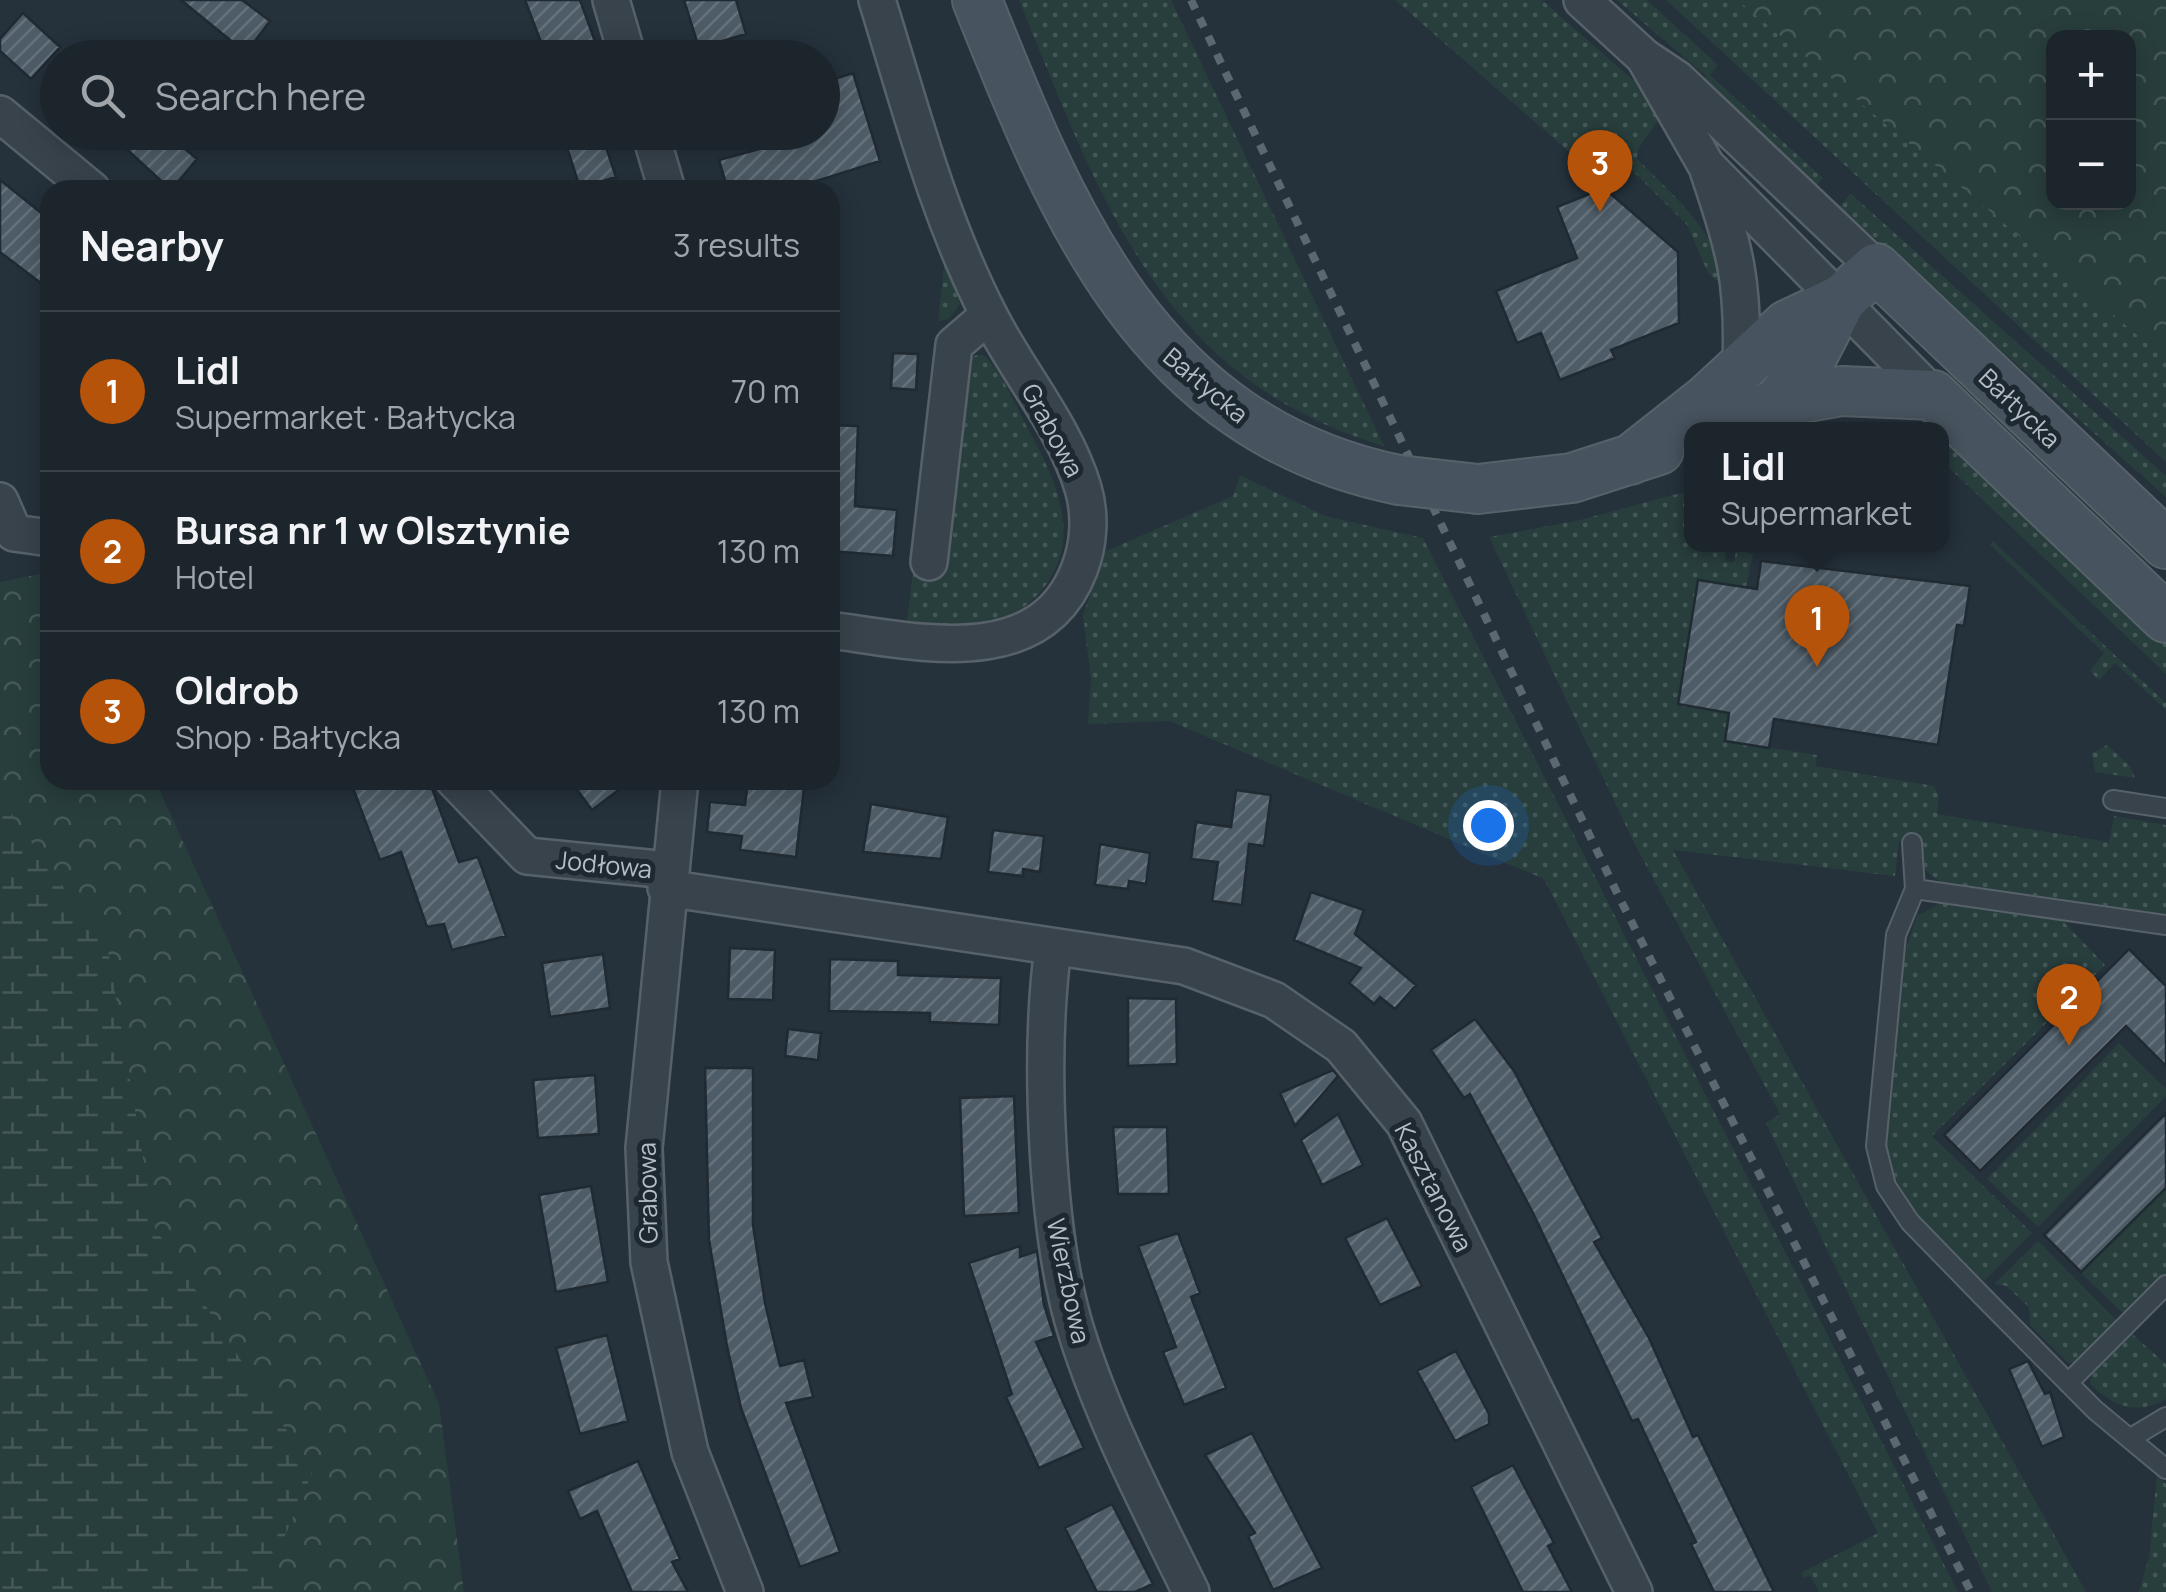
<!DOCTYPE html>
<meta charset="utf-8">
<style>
:root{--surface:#1c252c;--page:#252d34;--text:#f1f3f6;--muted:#a0a5a9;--line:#3a4248;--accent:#b45309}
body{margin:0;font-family:Manrope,sans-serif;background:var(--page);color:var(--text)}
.controls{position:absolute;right:30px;top:30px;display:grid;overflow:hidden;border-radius:20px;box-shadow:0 5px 25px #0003}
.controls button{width:90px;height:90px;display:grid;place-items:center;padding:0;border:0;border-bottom:2px solid var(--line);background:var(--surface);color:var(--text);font:50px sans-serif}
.you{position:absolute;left:1488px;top:825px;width:35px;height:35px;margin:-25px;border:8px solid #fff;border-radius:50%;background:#1a73e8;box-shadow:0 0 0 15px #1a73e833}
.badge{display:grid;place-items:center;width:65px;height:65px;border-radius:50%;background:var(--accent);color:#fff;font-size:32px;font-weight:700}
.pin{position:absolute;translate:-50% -82px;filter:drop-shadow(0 2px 5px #0008)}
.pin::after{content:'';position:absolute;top:52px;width:35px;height:30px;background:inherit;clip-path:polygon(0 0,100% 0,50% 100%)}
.popup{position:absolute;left:1684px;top:422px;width:265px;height:130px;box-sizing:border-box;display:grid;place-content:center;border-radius:20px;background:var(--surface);filter:drop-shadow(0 2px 8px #0005);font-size:32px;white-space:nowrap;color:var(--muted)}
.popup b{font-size:38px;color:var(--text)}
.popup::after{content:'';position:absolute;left:50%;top:100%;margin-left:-20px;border:20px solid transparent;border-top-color:var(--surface)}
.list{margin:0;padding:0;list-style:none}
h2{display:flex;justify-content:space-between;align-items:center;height:130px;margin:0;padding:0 40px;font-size:42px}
h2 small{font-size:32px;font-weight:400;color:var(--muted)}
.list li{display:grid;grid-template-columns:65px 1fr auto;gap:30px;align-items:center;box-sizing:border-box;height:160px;padding:0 40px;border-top:2px solid var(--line)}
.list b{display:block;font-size:38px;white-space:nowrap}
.list p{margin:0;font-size:32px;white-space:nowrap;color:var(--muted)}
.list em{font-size:32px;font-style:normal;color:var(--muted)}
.icon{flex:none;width:55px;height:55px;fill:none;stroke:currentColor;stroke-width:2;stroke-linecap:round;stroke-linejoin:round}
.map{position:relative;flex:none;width:2166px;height:1592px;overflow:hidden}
.search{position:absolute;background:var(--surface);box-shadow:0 5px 25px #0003;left:40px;top:40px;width:800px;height:110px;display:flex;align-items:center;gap:25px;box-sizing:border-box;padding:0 35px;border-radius:55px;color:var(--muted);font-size:38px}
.panel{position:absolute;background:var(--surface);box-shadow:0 5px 25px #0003;left:40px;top:180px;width:800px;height:610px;border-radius:30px}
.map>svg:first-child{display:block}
.grass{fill:url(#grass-dots)}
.forest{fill:url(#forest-crowns);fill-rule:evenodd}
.wetland{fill:url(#wetland-marsh)}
.building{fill:url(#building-hatch);stroke:#202a32;stroke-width:2.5}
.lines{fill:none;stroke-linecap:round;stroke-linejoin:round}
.service-casing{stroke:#576169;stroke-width:22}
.minor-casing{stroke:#576169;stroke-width:40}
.secondary-casing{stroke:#576169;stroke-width:52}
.service{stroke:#39434b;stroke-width:18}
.minor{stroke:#39434b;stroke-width:35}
.secondary{stroke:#47535e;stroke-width:48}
.rail{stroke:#5b6872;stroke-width:8;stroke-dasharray:10 10;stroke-linecap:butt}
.secondary-bridge-casing{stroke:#576169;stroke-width:52;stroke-linecap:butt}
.secondary-bridge{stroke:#47535e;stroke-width:48}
.labels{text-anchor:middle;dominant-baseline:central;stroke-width:10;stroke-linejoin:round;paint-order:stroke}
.street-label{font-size:25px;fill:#b5bec7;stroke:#1e2830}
</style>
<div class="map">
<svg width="2166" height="1592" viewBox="0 0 2166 1592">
<defs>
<pattern id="grass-dots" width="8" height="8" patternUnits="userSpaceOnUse" patternTransform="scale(2.5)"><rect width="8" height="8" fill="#283e3d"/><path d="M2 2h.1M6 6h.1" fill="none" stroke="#455858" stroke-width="1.8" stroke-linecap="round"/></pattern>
<pattern id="forest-crowns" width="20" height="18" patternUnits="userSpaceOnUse" patternTransform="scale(2.5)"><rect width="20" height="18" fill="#283e3d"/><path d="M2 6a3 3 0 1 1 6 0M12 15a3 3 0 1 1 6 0" fill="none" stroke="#455858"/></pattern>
<pattern id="wetland-marsh" width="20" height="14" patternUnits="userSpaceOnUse" patternTransform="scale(2.5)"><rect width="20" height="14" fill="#283e3d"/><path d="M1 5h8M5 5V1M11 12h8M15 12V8" fill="none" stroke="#455858"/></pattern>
<pattern id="building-hatch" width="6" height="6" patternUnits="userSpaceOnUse" patternTransform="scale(2.5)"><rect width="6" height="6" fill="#4e5c67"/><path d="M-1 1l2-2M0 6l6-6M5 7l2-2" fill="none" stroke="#65727b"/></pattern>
</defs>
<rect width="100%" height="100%" fill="#25313b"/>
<path class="grass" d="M1019 0H1171L1384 446C1160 381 1099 195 1019 0Z
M1395 0H1542L1666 109 1638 149 1637 159C1675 197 1712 228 1728 281H1717L1708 273 1687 225 1618 156 1583 164Z
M1617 0H1647L1718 65 1710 75 1823 178 1817 185 1701 82 1706 76Z
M1666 0H1738L2166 359V462Z
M1850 193 2166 476V497L1840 207Z
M945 258 960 304 949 319 938 321Z
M976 355H984C1003 374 1014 403 1027 427 1055 478 1085 538 1042 590 1029 605 1011 618 991 623 964 630 934 623 907 621L914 563 946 565 970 359Z
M1942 431 2166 637V674L1942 461Z
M1240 475 1325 516 1423 538 1958 1592H1819L1810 1575 1804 1578 1801 1573 1878 1533 1544 879 1169 721 1088 724 1091 679 1083 615 1106 551 1233 496Z
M1692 490V544L1727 545 1725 561 1734 562 1736 550 1753 554 1746 587 1697 580 1678 704 1729 713 1725 741 1817 755 1816 766 1934 786 1939 796 1937 814 2109 842 2114 816 2166 825V916L1940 882 1924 869 1918 843 1899 841 1895 876 1673 850 2086 1592H1992L1766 1123 1780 1114 1635 845 1489 537 1576 521Z
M1993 541 2166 703V710L2115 663 2099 680 2090 671 2104 653 1990 545Z
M2107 745 2130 766 2135 778 2095 772 2092 753Z
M1942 902 2062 920 2105 965 1932 1136 2032 1233 1984 1281 1919 1216 1894 1183 1883 1149 1903 957 1917 916Z
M2119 1043 2166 1089V1096L2038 1227 1987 1179Z
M2166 1188V1276L2126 1316 2081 1273Z
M2038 1241 2118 1322 2079 1362 2068 1363 2030 1325 2029 1307 2006 1286 1994 1284Z
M2131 1333 2166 1364V1399C2136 1416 2113 1406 2090 1384L2092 1372Z
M2157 1475 2166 1484V1592H2139L2149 1557Z"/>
<path class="forest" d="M1738 0H2166V359ZM2054 38H2128V202H2054Z
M50 572V780H155L439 1404 464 1592H0V582Z"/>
<path class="wetland" d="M0 798 108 950 155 1228 313 1471 271 1568 279 1592H0Z"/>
<path class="building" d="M181 0H242L270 21 246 53Z
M525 0H580L601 58H547Z
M684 0H736L746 34 699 48Z
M23 13 60 47 31 79 0 51V39Z
M853 73 880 161 788 190H728L719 160 822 132V83Z
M108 132H165L197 159 171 190Z
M562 132H601L616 177 580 188Z
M0 180 50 220V290L0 252Z
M1604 188 1678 252 1679 323 1611 350 1615 358 1560 380 1541 333 1517 343 1496 291 1577 258 1557 207Z
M893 353 918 354 916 390 891 388Z
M830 425 858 426 855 506 897 510 893 556 830 551Z
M1761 561 1970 586 1964 626 1957 625 1938 745 1774 719 1769 748 1725 741 1729 713 1678 704 1698 580 1757 589Z
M350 780H429L459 862 478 857 506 936 452 950 444 924 427 927 401 852 380 860Z
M570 780H632L592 810Z
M748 780H805L796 857 740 850 742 836 707 832 710 802 745 805Z
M1236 790 1271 795 1264 846 1249 844 1242 905 1212 901 1218 862 1191 859 1196 822 1231 827Z
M871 804 948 817 941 859 863 852Z
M993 830 1044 836 1040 872 1023 869V876L988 872Z
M1100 844 1150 853 1146 884 1129 881 1128 889 1095 885Z
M1311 892 1364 910 1355 934 1416 985 1395 1009 1380 997 1374 1004 1349 983 1361 968 1294 940Z
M730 948 775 950 773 1000 728 999Z
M2129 949 2166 986V1066L2126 1026 1980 1171 1944 1135Z
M603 954 610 1008 550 1017 542 963Z
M830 959 898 961V975L1001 978 999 1025 930 1022V1013L829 1011Z
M1128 998 1176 999 1177 1064 1128 1066Z
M1475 1019 1514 1071 1576 1189 1602 1238 1594 1242 1649 1338 1693 1437 1698 1435 1774 1592H1714L1691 1544 1696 1542 1638 1419 1632 1421 1532 1211 1470 1094 1464 1098 1431 1050Z
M788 1029 821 1033 818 1060 785 1056Z
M705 1068H753V1225L765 1303 780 1366 804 1360 813 1397 786 1403 840 1552 800 1567 741 1408 727 1346 709 1240Z
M1333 1070 1338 1076 1295 1126 1280 1093Z
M595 1075 599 1134 538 1138 533 1080Z
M1014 1096 1019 1213 964 1216 960 1098Z
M2166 1113V1188L2081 1272 2044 1235Z
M1338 1114 1363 1165 1322 1185 1301 1140Z
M1113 1127H1167L1169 1194H1118Z
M591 1186 608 1282 556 1292 539 1195Z
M1387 1218 1422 1286 1380 1305 1345 1238Z
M1178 1233 1200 1293 1191 1297 1226 1388 1184 1405 1163 1352 1176 1347 1138 1246Z
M1020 1246V1257L1037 1251 1044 1305 1054 1336 1036 1342 1084 1448 1039 1468 1006 1397 1012 1394 969 1263Z
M607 1335 628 1421 580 1434 556 1348Z
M1456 1351 1489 1414V1424L1455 1441 1417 1371Z
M2028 1361 2045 1394 2050 1392 2064 1437 2042 1447 2009 1369Z
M1252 1433 1322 1568 1273 1590 1248 1536 1255 1533 1205 1455Z
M638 1461 680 1559 672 1562 688 1592H632L597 1511 580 1519 568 1491Z
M1513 1465 1554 1543 1548 1546 1572 1592H1523L1471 1487Z
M1112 1504 1153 1584 1135 1592H1097L1065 1528Z"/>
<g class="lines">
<g class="service-casing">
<path id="service" d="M2113 800 2166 808
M1912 843 1915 889 1896 935 1876 1146 1886 1186 1910 1222 1989 1303 2095 1410 2166 1469
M1915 889 2166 925
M2068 1383 2166 1285
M2131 1438 2166 1417"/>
</g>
<g class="minor-casing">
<path id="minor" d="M611 0 628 58
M1582 0 1644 57 1677 79 1876 268
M1644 57 1706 165 1933 395
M0 114 92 190
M650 132 667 190
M1708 170C1735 249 1744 281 1741 365
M0 501 14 533
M14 533 50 538
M929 562 954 345 989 315
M830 630C915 641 1039 673 1079 570 1089 545 1091 515 1083 488 1064 425 1018 373 989 315 938 216 910 106 877 0
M454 780 527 856 668 870
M680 780 644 1148 649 1262 690 1452 745 1592
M666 888 1184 966 1274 1000 1341 1046 1404 1123 1634 1592
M1053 948C1039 1052 1045 1234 1077 1334 1105 1423 1150 1508 1191 1592"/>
</g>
<g class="secondary-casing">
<path id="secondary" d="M977 0C1062 214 1148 429 1399 480
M1779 402 1813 355 1842 299
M1721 430 1779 402 1842 391 1933 395 2166 618
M1630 460 1706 400 1787 325 1842 299 1876 268 2166 544
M1478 489 1572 478 1659 450"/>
</g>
<use href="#service" class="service"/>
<use href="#minor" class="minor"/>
<use href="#secondary" class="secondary"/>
<path class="rail" d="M1191 0 1619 897 1971 1592"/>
<g class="secondary-bridge-casing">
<path id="secondary-bridge" d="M1399 480 1478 489"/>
</g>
<use href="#secondary-bridge" class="secondary-bridge"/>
</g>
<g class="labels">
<g class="street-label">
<text transform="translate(1206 385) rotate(40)">Bałtycka</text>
<text transform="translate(2020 408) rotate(44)">Bałtycka</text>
<text transform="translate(1053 430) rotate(62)">Grabowa</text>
<text transform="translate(604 864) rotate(6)">Jodłowa</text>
<text transform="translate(1434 1187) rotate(63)">Kasztanowa</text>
<text transform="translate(647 1193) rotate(-91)">Grabowa</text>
<text transform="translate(1069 1281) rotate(78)">Wierzbowa</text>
</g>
</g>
</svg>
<div class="controls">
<button>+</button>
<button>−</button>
</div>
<div class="you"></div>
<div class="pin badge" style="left:1817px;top:667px">1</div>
<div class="popup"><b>Lidl</b>Supermarket</div>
<div class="pin badge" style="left:2069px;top:1046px">2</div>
<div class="pin badge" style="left:1600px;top:212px">3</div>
<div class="search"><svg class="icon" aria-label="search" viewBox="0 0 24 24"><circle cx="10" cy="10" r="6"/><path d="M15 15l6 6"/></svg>Search here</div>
<section class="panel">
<h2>Nearby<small>3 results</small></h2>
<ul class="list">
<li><span class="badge">1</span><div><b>Lidl</b><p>Supermarket · Bałtycka</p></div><em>70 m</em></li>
<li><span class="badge">2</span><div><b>Bursa nr 1 w Olsztynie</b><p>Hotel</p></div><em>130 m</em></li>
<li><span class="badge">3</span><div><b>Oldrob</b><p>Shop · Bałtycka</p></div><em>130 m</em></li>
</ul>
</section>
</div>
